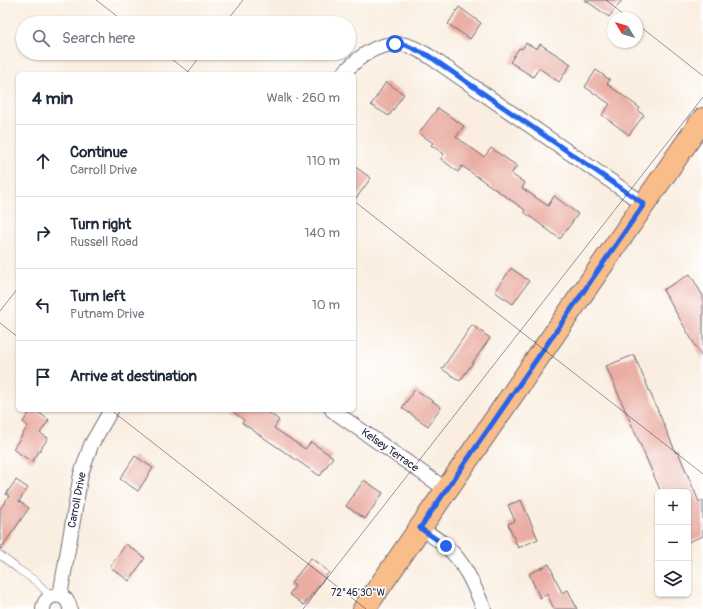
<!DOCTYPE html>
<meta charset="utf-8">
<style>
:root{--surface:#fff;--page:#f2f2f3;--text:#1f2937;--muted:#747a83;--line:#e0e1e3}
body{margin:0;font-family:Pangolin,sans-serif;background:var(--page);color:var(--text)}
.controls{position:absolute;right:12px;bottom:12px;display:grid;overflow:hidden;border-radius:6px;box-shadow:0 1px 3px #0004}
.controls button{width:36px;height:36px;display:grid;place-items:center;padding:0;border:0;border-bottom:1px solid var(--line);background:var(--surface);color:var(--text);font:20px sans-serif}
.compass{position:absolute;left:607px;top:12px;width:36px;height:36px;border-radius:50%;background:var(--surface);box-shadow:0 1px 3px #0004;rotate:308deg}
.stop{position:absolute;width:12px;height:12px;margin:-9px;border:3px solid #2563eb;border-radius:50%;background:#fff}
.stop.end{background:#2563eb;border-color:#fff;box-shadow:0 1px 4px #0008}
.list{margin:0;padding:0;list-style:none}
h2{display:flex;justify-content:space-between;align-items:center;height:52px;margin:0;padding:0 16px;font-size:17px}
h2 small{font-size:13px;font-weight:400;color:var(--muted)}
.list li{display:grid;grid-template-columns:26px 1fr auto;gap:12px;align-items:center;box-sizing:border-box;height:72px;padding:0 16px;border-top:1px solid var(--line)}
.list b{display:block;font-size:15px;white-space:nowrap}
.list p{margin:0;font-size:13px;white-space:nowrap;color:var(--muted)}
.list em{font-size:13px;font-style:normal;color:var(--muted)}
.icon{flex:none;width:22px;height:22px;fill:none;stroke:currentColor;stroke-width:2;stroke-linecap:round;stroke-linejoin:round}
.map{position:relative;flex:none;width:703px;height:609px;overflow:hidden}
.search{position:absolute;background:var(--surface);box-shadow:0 1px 3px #0004;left:16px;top:16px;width:340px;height:44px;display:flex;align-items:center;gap:10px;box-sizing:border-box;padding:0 14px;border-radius:22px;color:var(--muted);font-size:15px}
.panel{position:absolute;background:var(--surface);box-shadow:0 1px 3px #0004;left:16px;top:72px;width:340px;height:340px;border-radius:6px}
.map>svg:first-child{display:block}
.building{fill:#eaada3}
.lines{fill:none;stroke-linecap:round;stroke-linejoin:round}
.lane-casing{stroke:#6e6975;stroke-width:8}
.street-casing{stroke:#6e6975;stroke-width:16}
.primary-casing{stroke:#6e6975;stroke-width:24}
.lane{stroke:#fff;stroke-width:7}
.street{stroke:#fff;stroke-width:14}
.primary{stroke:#f8bd89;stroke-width:22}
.route{stroke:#2563eb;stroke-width:5}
.ticks{fill:none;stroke:#22223b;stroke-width:1;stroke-opacity:0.45}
.labels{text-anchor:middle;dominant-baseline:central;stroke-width:3;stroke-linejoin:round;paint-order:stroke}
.street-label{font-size:11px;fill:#22223b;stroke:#fff}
.ticks-label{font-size:10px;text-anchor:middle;fill:#22223b;stroke:#fff;stroke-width:3;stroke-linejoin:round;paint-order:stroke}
</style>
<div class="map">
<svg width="703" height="609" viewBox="0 0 703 609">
<rect width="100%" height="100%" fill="#fff"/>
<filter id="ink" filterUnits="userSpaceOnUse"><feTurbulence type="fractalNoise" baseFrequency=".025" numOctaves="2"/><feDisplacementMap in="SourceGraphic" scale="8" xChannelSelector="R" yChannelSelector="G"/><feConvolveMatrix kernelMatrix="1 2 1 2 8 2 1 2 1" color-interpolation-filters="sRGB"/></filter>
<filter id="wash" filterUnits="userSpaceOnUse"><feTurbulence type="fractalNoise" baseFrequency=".012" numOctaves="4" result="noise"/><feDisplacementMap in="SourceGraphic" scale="16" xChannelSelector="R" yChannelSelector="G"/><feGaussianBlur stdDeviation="0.9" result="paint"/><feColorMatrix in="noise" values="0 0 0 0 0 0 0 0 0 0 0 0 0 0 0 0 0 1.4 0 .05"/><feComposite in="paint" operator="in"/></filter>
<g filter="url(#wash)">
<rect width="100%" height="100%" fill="#faeee0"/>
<g id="blocks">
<path class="building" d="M585 0H622L609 17Z
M459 7 481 23 470 39 448 24Z
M526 43 537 49 540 44 571 64 559 82 539 68 533 77 510 62 519 48 522 49Z
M596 70 610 80 607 84 640 108 638 111 644 115 629 135 602 115 610 104 585 87Z
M386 82 404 94 389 116 371 105Z
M438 108 464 126 456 137 484 157 491 148 517 166 511 174 525 183 522 188 548 206 554 196 578 214 560 239 524 212 525 210 462 166 458 172 441 159 444 154 431 145 433 143 419 133Z
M354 166 371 178 354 201Z
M511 268 529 281 513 304 495 292Z
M690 274 703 296V359L663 290Z
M472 325 490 338 460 381 442 369Z
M634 355 676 453 678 452 699 502 703 500V536L688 542V492H661L606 366Z
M415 389 441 407 428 426 402 408Z
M31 410H35L49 420 40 433 48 438 32 462 13 449 28 426 23 422Z
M231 410H265L279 420 274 428 305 449 311 442 333 457 320 476 242 423 244 420Z
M135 456 153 468 138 491 120 479Z
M16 480 28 488 19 501 29 508 0 550V509L9 496 6 494Z
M364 480 383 493 365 519 346 506Z
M521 500 538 539 518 548 508 524 515 521 508 505Z
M126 544 145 558 129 581 110 567Z
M311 558 329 572 304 605 289 594 295 586 291 583Z
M549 564 562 593 568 590 577 609H554L547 594 540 598 529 574Z"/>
</g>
</g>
<g filter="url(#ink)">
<use href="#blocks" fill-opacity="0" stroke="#6e6975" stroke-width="1"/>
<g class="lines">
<g class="lane-casing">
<path id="lane" d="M0 555 18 569 37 582 51 597"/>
</g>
<g class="street-casing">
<path id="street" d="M343 74C359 56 380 40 406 45 414 47 422 52 429 56L644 204
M332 410 447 490
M420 528C429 534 438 539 446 546 465 563 474 586 484 609
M60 596 81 474 91 445 111 410
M43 609C45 591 68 591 70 609"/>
</g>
<g class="primary-casing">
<path id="primary" d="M364 609 703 119"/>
</g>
<use href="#lane" class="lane"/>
<use href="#street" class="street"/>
<use href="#primary" class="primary"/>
</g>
</g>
<g class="lines" filter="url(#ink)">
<path class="route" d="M395 44 406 45 429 56 644 204 420 528 446 546"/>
</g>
<path class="ticks" d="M96 0 126 23M606 0 629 18M225 23 243 0M637 24 703 76M164 53 191 74M186 74 202 53M354 201 703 474M0 311 18 288M0 323 18 337M111 410 366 609M303 609 703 97"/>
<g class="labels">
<g class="street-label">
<text transform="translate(390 450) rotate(35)">Kelsey Terrace</text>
<text transform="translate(77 500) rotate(-79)">Carroll Drive</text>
</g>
</g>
<g class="ticks-label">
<text x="358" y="596">72°46'30"W</text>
</g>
</svg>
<div class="controls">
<button>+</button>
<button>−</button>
<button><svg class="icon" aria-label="layers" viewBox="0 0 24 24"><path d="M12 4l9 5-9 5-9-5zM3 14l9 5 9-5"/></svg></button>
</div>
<svg class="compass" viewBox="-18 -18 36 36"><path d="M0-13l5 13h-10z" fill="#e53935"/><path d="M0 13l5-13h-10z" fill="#747a83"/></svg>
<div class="stop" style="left:395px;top:44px"></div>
<div class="stop end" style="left:446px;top:546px"></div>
<div class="search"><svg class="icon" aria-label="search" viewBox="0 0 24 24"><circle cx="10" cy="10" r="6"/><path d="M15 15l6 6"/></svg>Search here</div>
<section class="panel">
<h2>4 min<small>Walk · 260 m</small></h2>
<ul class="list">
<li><svg class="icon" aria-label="ahead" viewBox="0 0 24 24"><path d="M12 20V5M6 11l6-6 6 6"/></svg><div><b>Continue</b><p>Carroll Drive</p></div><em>110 m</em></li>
<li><svg class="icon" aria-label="right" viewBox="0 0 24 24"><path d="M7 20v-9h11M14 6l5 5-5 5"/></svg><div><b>Turn right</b><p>Russell Road</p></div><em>140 m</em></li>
<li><svg class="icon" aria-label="left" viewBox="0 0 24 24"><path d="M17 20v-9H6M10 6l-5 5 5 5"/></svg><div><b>Turn left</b><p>Putnam Drive</p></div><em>10 m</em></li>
<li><svg class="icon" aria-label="arrive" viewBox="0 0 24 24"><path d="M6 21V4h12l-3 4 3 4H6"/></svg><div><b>Arrive at destination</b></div></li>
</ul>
</section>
</div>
